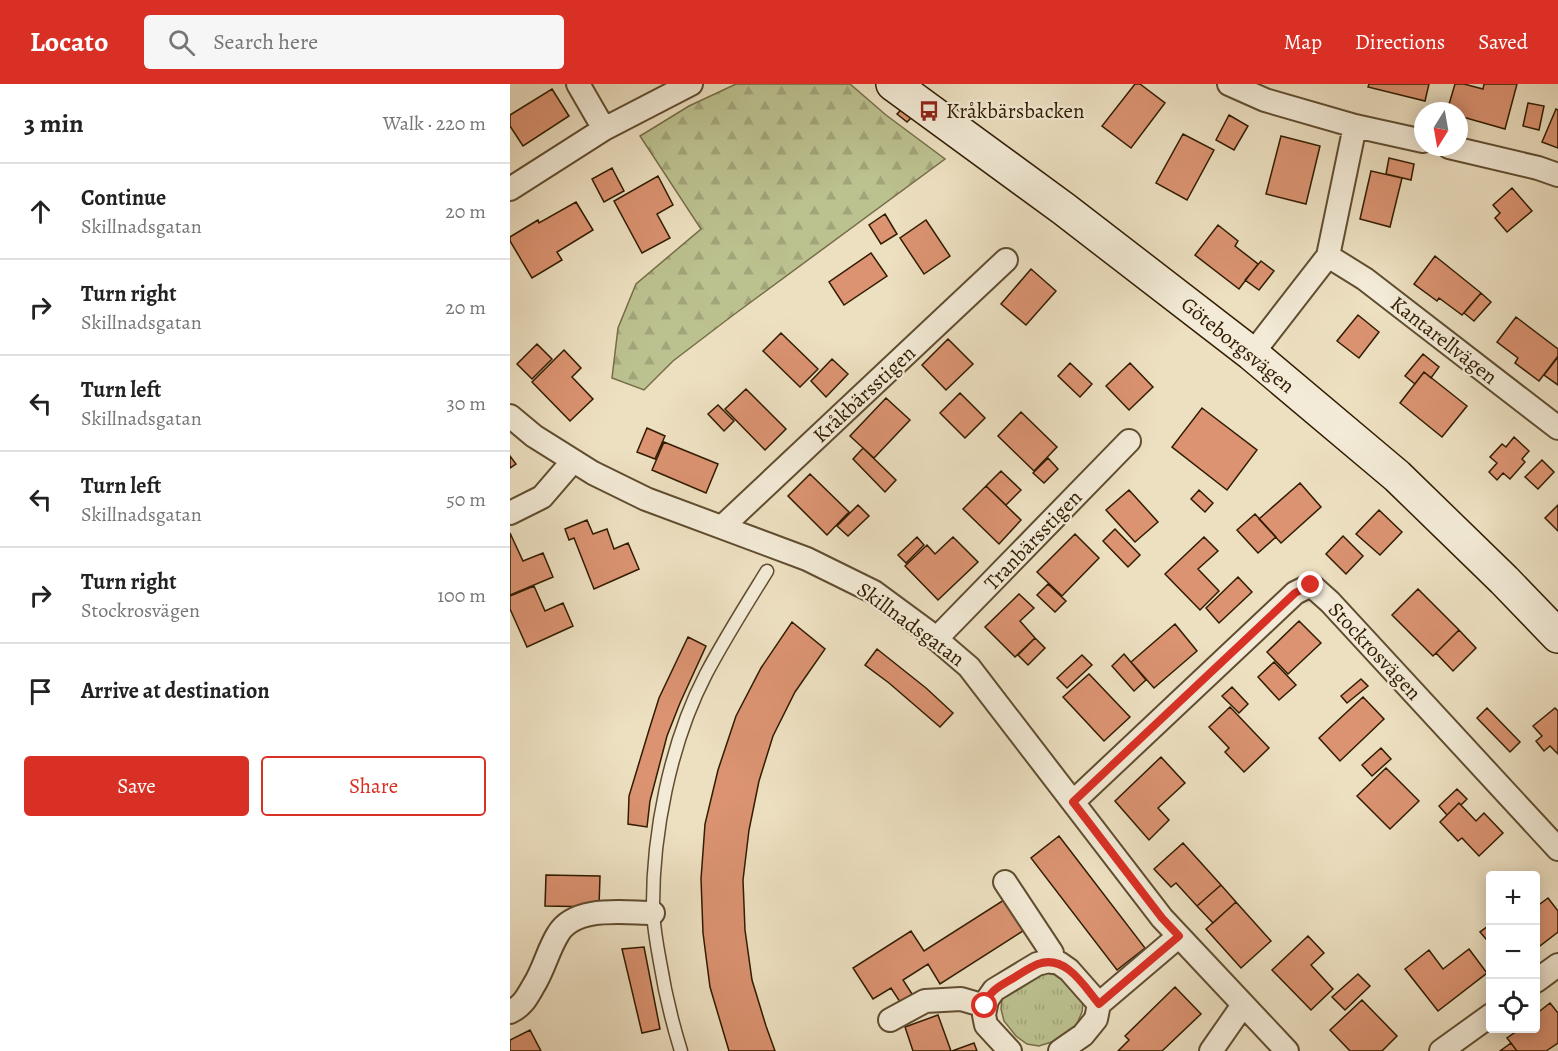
<!DOCTYPE html>
<meta charset="utf-8">
<style>
:root{--surface:#fff;--page:#f6f6f6;--text:#222;--muted:#767676;--line:#e0e0e0;--accent:#d93025}
body{margin:0;font-family:Alegreya,serif;background:var(--page);color:var(--text)}
.controls{position:absolute;right:18px;bottom:18px;display:grid;overflow:hidden;border-radius:6px;box-shadow:0 3px 15px #0003}
.controls button{width:54px;height:54px;display:grid;place-items:center;padding:0;border:0;border-bottom:2px solid var(--line);background:var(--surface);color:var(--text);font:30px sans-serif}
.compass{position:absolute;left:904px;top:18px;width:54px;height:54px;border-radius:50%;background:var(--surface);box-shadow:0 3px 15px #0003;rotate:191deg}
.stop{position:absolute;width:18px;height:18px;margin:-14px;border:4px solid #d93025;border-radius:50%;background:#fff}
.stop.end{background:#d93025;border-color:#fff;box-shadow:0 2px 6px #0008}
.list{margin:0;padding:0;list-style:none}
h2{display:flex;justify-content:space-between;align-items:center;height:78px;margin:0;padding:0 24px;font-size:26px}
h2 small{font-size:20px;font-weight:400;color:var(--muted)}
.list li{display:grid;grid-template-columns:39px 1fr auto;gap:18px;align-items:center;box-sizing:border-box;height:96px;padding:0 24px;border-top:2px solid var(--line)}
.list b{display:block;font-size:22px;white-space:nowrap}
.list p{margin:0;font-size:20px;white-space:nowrap;color:var(--muted)}
.list em{font-size:20px;font-style:normal;color:var(--muted)}
.actions{display:flex;gap:12px;padding:18px 24px}
.actions a{flex:1;padding:14px 0;border:2px solid var(--accent);border-radius:6px;text-align:center;font-size:21px;color:var(--accent)}
.actions .main{background:var(--accent);color:#fff}
.icon{flex:none;width:33px;height:33px;fill:none;stroke:currentColor;stroke-width:2;stroke-linecap:round;stroke-linejoin:round}
.map{position:relative;flex:none;width:1048px;height:967px;overflow:hidden}
header{display:flex;align-items:center;gap:36px;box-sizing:border-box;height:84px;padding:0 30px;background:var(--accent);color:#fff}
header strong{font-size:28px}
nav{display:flex;gap:33px;margin-inline-start:auto;font-size:21px}
.search{width:420px;height:54px;background:var(--page);display:flex;align-items:center;gap:15px;box-sizing:border-box;padding:0 21px;border-radius:6px;color:var(--muted);font-size:22px}
main{display:flex}
aside{flex:1;background:var(--surface)}
.map>svg:first-child{display:block}
.grass{fill:url(#grass-tufts);stroke:#766e48;stroke-width:1.5}
.forest{fill:url(#forest-firs);stroke:#766e48;stroke-width:1.5}
.building{fill:#db9371;stroke:#311c00;stroke-width:1.5}
.lines{fill:none;stroke-linecap:round;stroke-linejoin:round}
.lane-casing{stroke:#604d30;stroke-width:15}
.street-casing{stroke:#604d30;stroke-width:26}
.secondary-casing{stroke:#311c00;stroke-width:36}
.lane{stroke:#f3ebd7;stroke-width:12}
.street{stroke:#f3ebd7;stroke-width:22}
.secondary{stroke:#f3ebd7;stroke-width:33}
.route{stroke:#d93025;stroke-width:8}
.labels{text-anchor:middle;dominant-baseline:central;stroke-width:4.5;stroke-linejoin:round;paint-order:stroke}
.poi-label{font-size:21px;fill:#311c00;stroke:#f3ebd7;text-anchor:start}
.street-label{font-size:21px;fill:#311c00;stroke:#f3ebd7}
</style>
<header>
<strong>Locato</strong>
<div class="search"><svg class="icon" aria-label="search" viewBox="0 0 24 24"><circle cx="10" cy="10" r="6"/><path d="M15 15l6 6"/></svg>Search here</div>
<nav><a>Map</a><a>Directions</a><a>Saved</a></nav>
</header>
<main>
<aside>
<h2>3 min<small>Walk · 220 m</small></h2>
<ul class="list">
<li><svg class="icon" aria-label="ahead" viewBox="0 0 24 24"><path d="M12 20V5M6 11l6-6 6 6"/></svg><div><b>Continue</b><p>Skillnadsgatan</p></div><em>20 m</em></li>
<li><svg class="icon" aria-label="right" viewBox="0 0 24 24"><path d="M7 20v-9h11M14 6l5 5-5 5"/></svg><div><b>Turn right</b><p>Skillnadsgatan</p></div><em>20 m</em></li>
<li><svg class="icon" aria-label="left" viewBox="0 0 24 24"><path d="M17 20v-9H6M10 6l-5 5 5 5"/></svg><div><b>Turn left</b><p>Skillnadsgatan</p></div><em>30 m</em></li>
<li><svg class="icon" aria-label="left" viewBox="0 0 24 24"><path d="M17 20v-9H6M10 6l-5 5 5 5"/></svg><div><b>Turn left</b><p>Skillnadsgatan</p></div><em>50 m</em></li>
<li><svg class="icon" aria-label="right" viewBox="0 0 24 24"><path d="M7 20v-9h11M14 6l5 5-5 5"/></svg><div><b>Turn right</b><p>Stockrosvägen</p></div><em>100 m</em></li>
<li><svg class="icon" aria-label="arrive" viewBox="0 0 24 24"><path d="M6 21V4h12l-3 4 3 4H6"/></svg><div><b>Arrive at destination</b></div></li>
</ul>
<div class="actions"><a class="main">Save</a><a>Share</a></div>
</aside>
<div class="map">
<svg width="1048" height="967" viewBox="0 0 1048 967">
<defs>
<pattern id="grass-tufts" width="24" height="20" patternUnits="userSpaceOnUse" patternTransform="scale(1.5)"><rect width="24" height="20" fill="#bcc190"/><path d="M3 7l-1-3M5 7V3M7 7l1-3M15 17l-1-3M17 17v-4M19 17l1-3" fill="none" stroke="#a2a57a"/></pattern>
<pattern id="forest-firs" width="22" height="20" patternUnits="userSpaceOnUse" patternTransform="scale(1.5)"><rect width="22" height="20" fill="#bcc190"/><path d="M5 1l3.5 6h-7zM16 11l3.5 6h-7z" fill="#a2a57a"/></pattern>
</defs>
<rect width="100%" height="100%" fill="#ede0c1"/>
<filter id="stains"><feTurbulence type="fractalNoise" baseFrequency=".00333" numOctaves="4"/><feColorMatrix values="0 0 0 0 .2 0 0 0 0 .09 0 0 0 0 .02 0 0 0 .5 -.17"/></filter>
<radialGradient id="worn" r=".72"><stop offset=".6" stop-color="#630" stop-opacity="0"/><stop offset="1" stop-color="#630" stop-opacity=".3"/></radialGradient>
<path class="grass" d="M536 887 554 892 573 918 572 928 566 942 548 956 529 962 517 960 506 952 494 937 491 925 492 915Z"/>
<path class="forest" d="M226 0H340L376 31 435 75 222 232 163 277 134 306 102 294 108 244 126 200 191 145 130 52 179 22Z"/>
<path class="building" d="M625 0H630L655 19 621 64 592 42Z
M859 0H919L915 17 858 3Z
M945 0H954L973 5 974 0H1007L995 45 949 32V27H937Z
M42 5 59 32 13 62 0 42V31Z
M1018 19 1034 22 1029 46 1013 42Z
M392 25 402 33 397 38 387 30Z
M1046 25 1048 26V64L1032 58Z
M719 31 738 42 724 66 706 56Z
M673 50 704 66 677 116 646 99Z
M771 52 810 62 796 120 756 110Z
M879 74 904 80 901 96 876 90Z
M102 84 114 107 94 118 82 95Z
M861 87 892 94 880 143 850 135Z
M148 92 163 121 147 130 160 154 132 169 104 117Z
M1002 104 1022 127 997 148 985 134 990 129 983 121Z
M66 118 83 146 47 168 52 176 22 194 0 157V153L28 136 29 139Z
M375 130 387 150 371 160 359 141Z
M416 136 440 172 414 190 390 154Z
M708 141 728 157 725 162 748 180 729 205 685 171Z
M361 169 377 192 334 221 319 198Z
M925 172 971 209 952 231 929 214 927 217 904 200Z
M751 177 764 187 749 206 735 196Z
M521 185 546 207 516 241 491 220Z
M971 209 981 218 964 237 954 229Z
M848 231 869 248 849 274 827 257Z
M1006 233 1048 265V272L1029 297 1005 279 1008 274 987 258Z
M271 249 308 285 290 303 253 267Z
M438 255 463 280 436 306 412 281Z
M27 260 42 275 22 295 7 280Z
M54 266 71 284 62 293 83 315 60 337 22 298Z
M913 270 929 283 921 294 914 288 905 300 895 292Z
M1048 273V301L1034 291Z
M322 275 338 290 316 313 301 297Z
M560 279 582 300 570 313 548 292Z
M620 279 643 303 619 326 596 302Z
M914 288 957 322 932 353 890 319Z
M236 305 276 345 255 366 215 325Z
M450 309 475 334 455 354 430 329Z
M376 314 400 336 364 374 340 352Z
M208 321 224 337 214 347 198 330Z
M692 324 747 366 717 406 662 363Z
M511 328 547 363 524 387 488 352Z
M137 344 155 352 145 375 127 368Z
M1004 353 1019 367 1012 375 1015 378 1000 395 993 389 987 396 979 388 987 379 980 373 992 360 996 363Z
M154 358 208 380 196 409 142 386Z
M353 364 386 396 375 408 343 375Z
M0 372 6 380 0 384Z
M538 374 548 385 534 399 523 389Z
M1032 376 1044 388 1028 405 1015 393Z
M491 387 511 406 496 421 476 402Z
M300 390 339 428 317 451 278 412Z
M790 399 811 423 771 459 749 435Z
M476 402 511 436 489 460 453 425Z
M619 406 648 438 625 458 596 426Z
M689 406 703 419 695 428 681 415Z
M348 421 359 432 338 452 327 442Z
M1048 421V447L1035 434Z
M869 426 892 448 870 471 846 450Z
M745 430 766 453 748 469 727 446Z
M77 436 83 450 97 445 104 465 118 459 129 485 84 505 64 454 59 456 55 445Z
M605 445 630 471 618 483 593 457Z
M0 449 13 477 33 469 43 493 0 511Z
M565 450 589 474 552 512 527 488Z
M833 452 853 472 836 490 816 470Z
M407 453 414 461 396 479 388 471Z
M443 453 468 478 428 516 395 482 417 461 425 470Z
M694 453 708 467 688 485 709 507 690 526 655 490Z
M728 493 742 508 709 539 696 524Z
M538 500 556 517 545 528 527 511Z
M24 502 35 527 53 519 63 542 17 563 0 525V512Z
M908 505 949 546 923 572 882 531Z
M509 510 524 524 510 537 525 554 505 573 475 543Z
M789 537 811 559 778 590 757 568Z
M282 538 315 565 285 608 263 652 249 697 239 746 233 796 235 846 242 896 256 942 265 967H219L200 903 193 849 191 795 195 740 208 686 226 632 251 584Z
M665 540 687 567 644 604 621 578Z
M949 546 966 564 943 587 926 569Z
M178 553 196 562 170 619 157 652 140 717 137 743 118 740 119 712 139 646 149 614Z
M525 554 535 564 518 581 508 571Z
M367 565 416 604 443 629 430 643 379 599 355 581Z
M614 570 636 596 624 607 602 582Z
M572 571 582 581 557 604 547 594Z
M764 578 786 601 769 616 748 593Z
M579 590 620 633 594 657 553 613Z
M851 595 858 602 837 619 831 612Z
M722 603 738 620 729 629 712 612Z
M853 613 874 635 830 677 809 654Z
M720 623 759 664 734 688 715 668 719 664 699 643Z
M977 624 1010 658 1000 668 967 634Z
M1045 624 1048 627V670L1040 662 1034 667 1026 657 1032 652 1023 642Z
M871 664 881 675 862 692 852 681Z
M651 673 675 699 648 724 659 736 639 756 605 717Z
M876 684 909 717 880 745 847 712Z
M947 705 957 715 951 721 949 719 937 731 929 722Z
M949 719 966 737 974 729 993 749 969 772 952 754 948 757 930 738Z
M549 752 635 864 607 886 521 774Z
M673 759 711 801 687 822 666 799 661 803 644 785Z
M36 791 90 792 89 823 35 822Z
M711 801 726 818 703 839 687 822Z
M497 814 516 845 430 900 418 880 393 896 404 913 392 921 381 904 363 915 343 884 401 847 414 867Z
M1038 814 1048 827V848L1026 865V823Z
M726 818 761 857 731 884 696 845Z
M981 840V861L970 848Z
M798 852 814 869 801 881 823 905 801 926 762 886Z
M134 863 150 945 132 949 112 865Z
M959 865 977 889 928 927 895 885 919 866 933 885Z
M848 890 860 902 835 926 822 913Z
M665 903 691 930 652 967H608L619 956 615 952Z
M852 916 887 952 872 967H840L820 946Z
M1040 919 1048 929V959L1036 967H1007L997 954 1004 949 1000 944H1026V930Z
M428 931 441 967H403L395 943Z
M20 946 31 967H0V956Z
M464 959 467 967H442Z
M1001 959 1007 967H990Z"/>
<g class="lines">
<g class="lane-casing">
<path id="lane" d="M171 967C162 938 155 909 150 878 147 862 144 845 143 828 142 751 160 659 196 590 215 554 236 521 257 487"/>
</g>
<g class="street-casing">
<path id="street" d="M68 0 94 45
M719 0 755 16 845 42 913 57
M939 63 1028 84 1048 91
M0 105 94 45 181 0
M818 172 855 195 1048 344
M742 270 818 172 845 42
M0 332 24 352 83 389 136 415 297 475 364 508 417 547 459 583 652 834 777 967
M0 429 32 413 63 377
M212 443 496 176
M426 555 619 357
M563 718 785 509 801 501 820 518 1048 765
M495 798 542 869V878
M1026 897 1048 881
M0 928C13 922 17 913 24 901 34 885 38 866 48 850 65 821 114 829 143 829
M380 936 415 917 451 915 475 922
M500 967 476 941 474 931 477 916 484 906 527 880 539 877 549 879 559 886 589 920
M550 967 573 951 586 935 589 920 669 852
M701 967 733 921
M931 967 981 931"/>
</g>
<g class="secondary-casing">
<path id="secondary" d="M383 0 554 125 742 270 887 392 994 496 1048 552"/>
</g>
<use href="#lane" class="lane"/>
<use href="#street" class="street"/>
<use href="#secondary" class="secondary"/>
</g>
<g class="lines">
<path class="route" d="M475 922C478 908 488 903 500 896 509 891 518 884 528 880 556 870 574 902 589 920L669 852 652 834 563 718 785 509 801 501"/>
</g>
<defs>
<g id="bus-bare" transform="scale(1.62)"><path d="M-5-6H5V4H4V6H2V4H-2V6H-4V4H-5ZM-3.5-4V0h7V-4ZM-3.5 1.2v1.5H-2V1.2ZM2 1.2v1.5H3.5V1.2Z" fill="#8f2418" stroke="#f3ebd7" stroke-width="2.5" paint-order="stroke"/></g>
</defs>
<g fill-rule="evenodd">
<use href="#bus-bare" x="419" y="27"/>
</g>
<g class="labels">
<g class="poi-label">
<text x="436" y="27">Kråkbärsbacken</text>
</g>
<g class="street-label">
<text transform="translate(934 256) rotate(38)">Kantarellvägen</text>
<text transform="translate(728 261) rotate(39)">Göteborgsvägen</text>
<text transform="translate(354 310) rotate(-43)">Kråkbärsstigen</text>
<text transform="translate(523 456) rotate(-46)">Tranbärsstigen</text>
<text transform="translate(401 540) rotate(36)">Skillnadsgatan</text>
<text transform="translate(865 567) rotate(47)">Stockrosvägen</text>
</g>
</g>
<rect width="100%" height="100%" filter="url(#stains)"/>
<rect width="100%" height="100%" fill="url(#worn)"/>
</svg>
<div class="controls">
<button>+</button>
<button>−</button>
<button><svg class="icon" aria-label="locate" viewBox="0 0 24 24"><circle cx="12" cy="12" r="6"/><path d="M12 2v4M12 18v4M2 12h4M18 12h4"/></svg></button>
</div>
<svg class="compass" viewBox="-18 -18 36 36"><path d="M0-13l5 13h-10z" fill="#e53935"/><path d="M0 13l5-13h-10z" fill="#767676"/></svg>
<div class="stop" style="left:475px;top:922px"></div>
<div class="stop end" style="left:801px;top:501px"></div>
</div>
</main>
